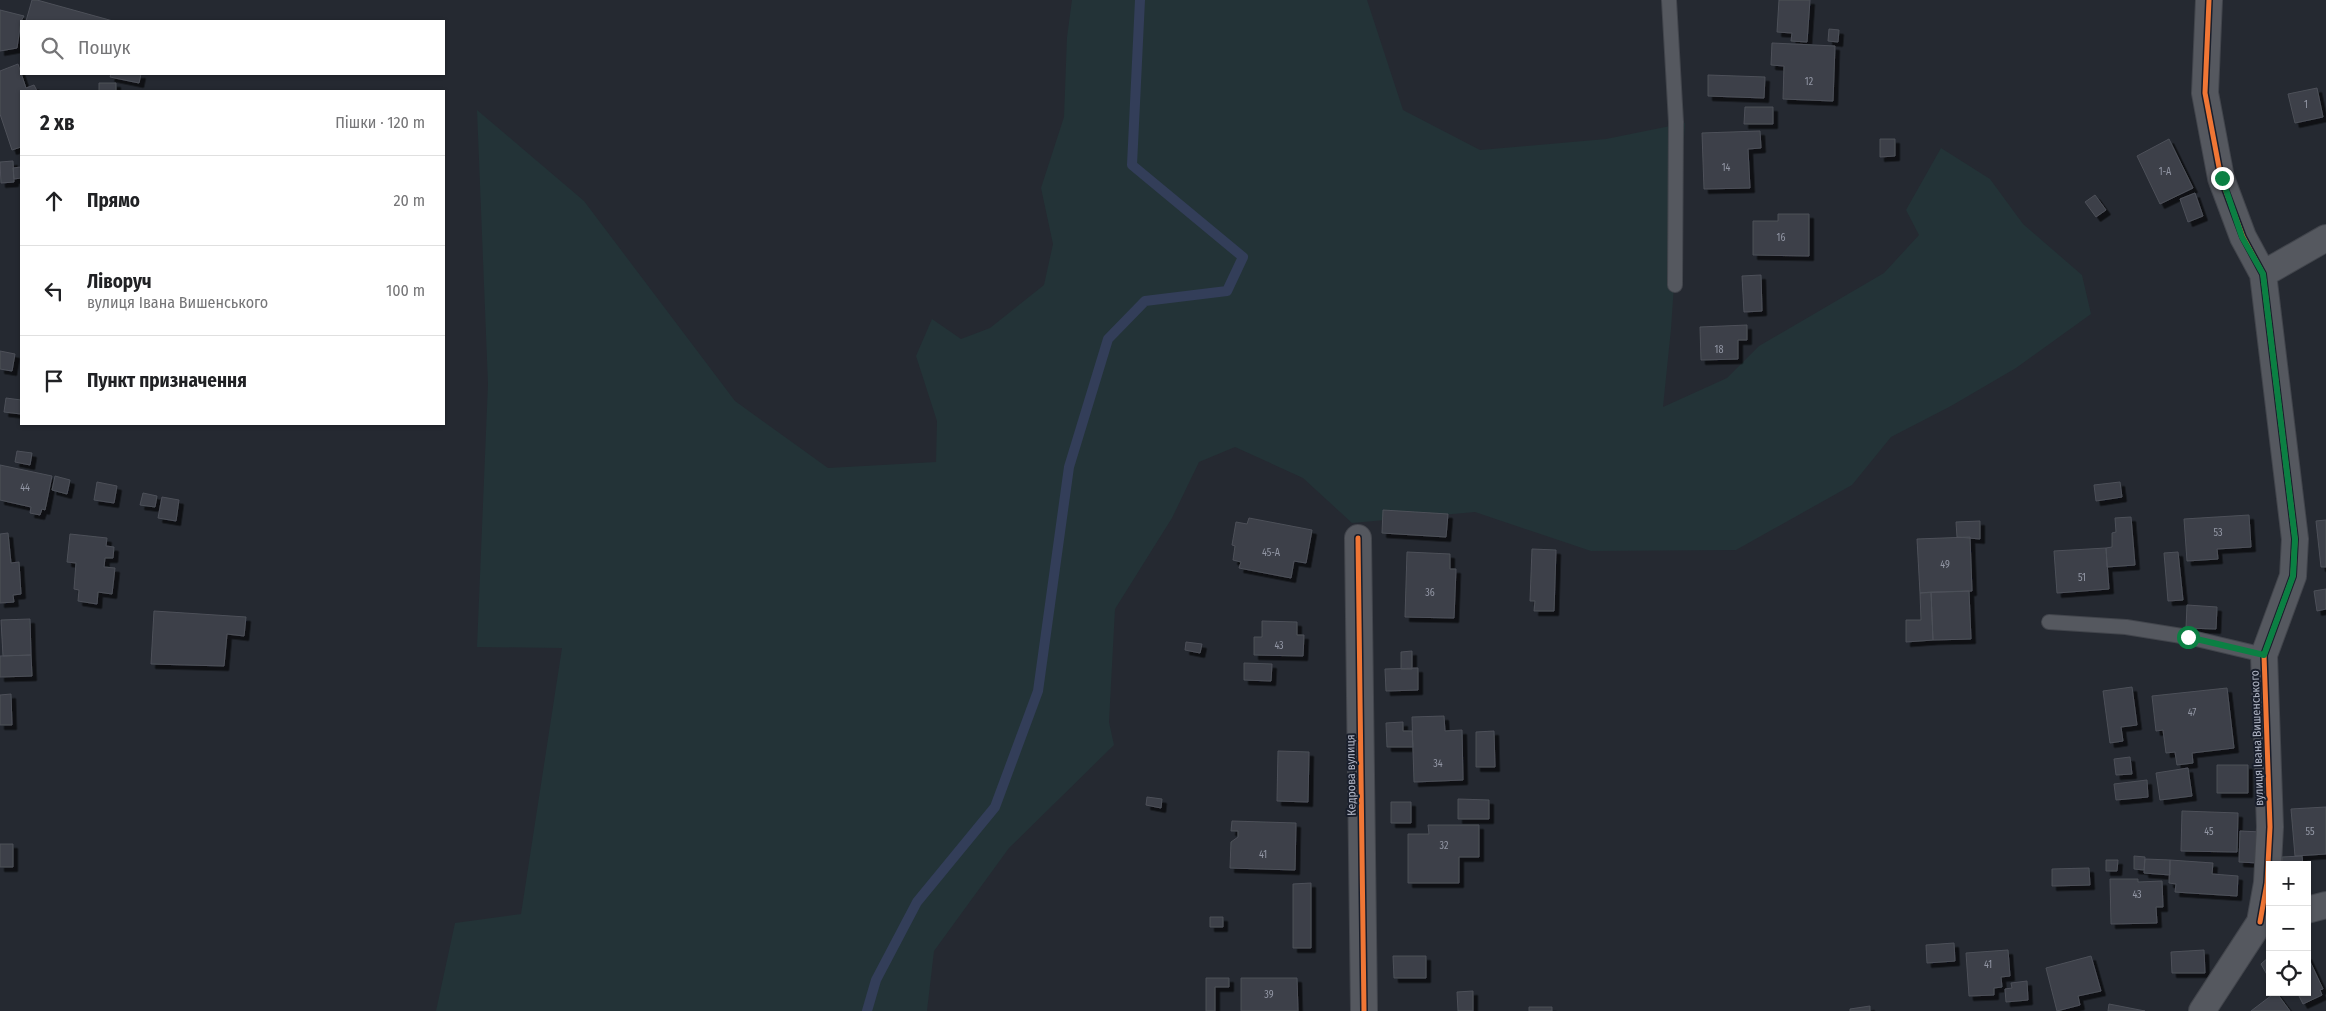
<!DOCTYPE html>
<html lang="uk">
<meta charset="utf-8">
<style>
:root{--surface:#fff;--page:#f6f6f6;--text:#202124;--muted:#757577;--line:#e0e0e0}
body{margin:0;font-family:"Fira Sans Condensed",sans-serif;background:var(--page);color:var(--text)}
.controls{position:absolute;right:15px;bottom:15px;display:grid;overflow:hidden;border-radius:0px;box-shadow:0 1px 4px #0004}
.controls button{width:45px;height:45px;display:grid;place-items:center;padding:0;border:0;border-bottom:1px solid var(--line);background:var(--surface);color:var(--text);font:25px sans-serif}
.stop{position:absolute;width:15px;height:15px;margin:-11px;border:4px solid #0b8043;border-radius:50%;background:#fff}
.stop.end{background:#0b8043;border-color:#fff;box-shadow:0 1px 5px #0008}
.list{margin:0;padding:0;list-style:none}
h2{display:flex;justify-content:space-between;align-items:center;height:65px;margin:0;padding:0 20px;font-size:21px}
h2 small{font-size:16px;font-weight:400;color:var(--muted)}
.list li{display:grid;grid-template-columns:32px 1fr auto;gap:15px;align-items:center;box-sizing:border-box;height:90px;padding:0 20px;border-top:1px solid var(--line)}
.list b{display:block;font-size:19px;white-space:nowrap}
.list p{margin:0;font-size:16px;white-space:nowrap;color:var(--muted)}
.list em{font-size:16px;font-style:normal;color:var(--muted)}
.icon{flex:none;width:28px;height:28px;fill:none;stroke:currentColor;stroke-width:2;stroke-linecap:round;stroke-linejoin:round}
.map{position:relative;flex:none;width:2326px;height:1011px;overflow:hidden}
.search{position:absolute;background:var(--surface);box-shadow:0 1px 4px #0004;left:20px;top:20px;width:425px;height:55px;display:flex;align-items:center;gap:12px;box-sizing:border-box;padding:0 18px;border-radius:0px;color:var(--muted);font-size:19px}
.panel{position:absolute;background:var(--surface);box-shadow:0 1px 4px #0004;left:20px;top:90px;width:425px;height:335px;border-radius:0px}
.map>svg:first-child{display:block}
.green{fill:#233337}
.lines{fill:none;stroke-linecap:round;stroke-linejoin:round}
.stream{stroke:#333e59;stroke-width:10}
.building{fill:#3c4048;stroke:#4d5059;filter:url(#shadow)}
.service-casing{stroke:#42454c;stroke-width:16}
.minor-casing{stroke:#42454c;stroke-width:28}
.service{stroke:#55585f;stroke-width:14}
.minor{stroke:#55585f;stroke-width:26}
.cycleway-casing{stroke:#191e2b;stroke-width:8}
.cycleway{stroke:#f07635;stroke-width:5}
.route{stroke:#0b8043;stroke-width:6}
.labels{text-anchor:middle;dominant-baseline:central;stroke-width:4;stroke-linejoin:round;paint-order:stroke}
.number-label{font-size:10px;fill:#9296a4}
.street-label{font-size:12px;fill:#aeb3c3;stroke:#191e2b}
</style>
<div class="map">
<svg width="2326" height="1011" viewBox="0 0 2326 1011">
<defs>
<filter id="shadow"><feDropShadow dx="4.5" dy="4.5" stdDeviation="0" flood-color="#0009"/></filter>
</defs>
<rect width="100%" height="100%" fill="#252931"/>
<path class="green" d="M1072 0H1367L1403 110 1480 150 1606 139 1685 123 1671 329 1663 407 1727 378 1759 346 1884 273 1919 235 1906 210 1941 148 1990 179 2023 224 2082 275 2091 314 2016 368 1951 406 1891 437 1852 485 1736 550 1591 551 1475 512 1352 523 1303 478 1235 447 1199 462 1172 518 1115 609 1109 722 1114 745 1009 848 934 951 927 1011H436L455 923 521 914 562 648 477 647 488 384 477 110 584 201 735 401 828 468 936 462 937 421 916 356 932 319 961 339 990 328 1044 285 1053 244 1041 188 1064 117 1067 37Z"/>
<g class="lines">
<path class="stream" d="M867 1011 876 980 917 902 995 807 1038 691 1069 467 1108 339 1145 301 1227 291 1243 257 1132 165 1140 0"/>
</g>
<path class="building" d="M32 0H37L113 21H26Z
M1779 0H1810L1807 42 1791 41 1792 33 1777 32Z
M0 10 24 16 21 21 17 48 0 51Z
M1829 29 1839 30 1838 42 1828 41Z
M1772 43 1835 46 1833 101 1783 99 1784 66 1771 65Z
M18 64 26 88 34 85 37 91H21V147L12 150 0 114V71Z
M111 74H141L139 83 110 77Z
M1708 75 1765 77 1764 98 1708 96Z
M99 83H116V91H99Z
M2317 88 2323 117 2295 123 2288 94Z
M1745 107H1773V124H1744Z
M1760 131 1761 148 1748 149 1750 188 1704 189 1702 133Z
M1880 139H1895V156L1880 157Z
M2169 139 2193 188 2160 204 2137 156Z
M13 161 14 182 1 183 0 162Z
M21 167V178L14 179 13 168Z
M2195 193 2203 216 2188 222 2180 199Z
M2095 195 2106 210 2096 217 2085 202Z
M1778 214H1809V256L1753 255V221H1778Z
M1761 275 1762 311 1744 312 1742 276Z
M1747 325V340H1738V359L1701 360 1700 327Z
M0 351 15 354 12 371 0 369Z
M6 398 21 400V414L4 412Z
M17 451 32 453 30 465 15 462Z
M0 465 52 476 45 510 42 509 40 515 30 513 31 507 0 500Z
M55 476 70 480 67 494 52 490Z
M97 482 117 486 114 503 94 500Z
M2120 482 2122 497 2096 501 2094 485Z
M143 493 157 496 155 507 140 505Z
M162 497 179 500 176 521 158 518Z
M1383 510 1448 514 1446 537 1382 533Z
M2249 515 2251 547 2217 549 2218 559 2187 561 2184 519Z
M2131 517 2135 565 2107 567 2106 548 2112 547V533L2116 532 2115 518Z
M1249 518 1312 530 1306 563 1294 561 1291 578 1239 568 1241 562 1233 560 1235 546 1232 545 1236 522 1247 524Z
M2326 520V567H2321L2316 521Z
M1980 521V539L1957 537 1956 522Z
M8 533 11 563 19 562 21 594 13 595 14 602 0 603V534Z
M70 534 107 538 106 546 114 547 113 558H105L104 567 115 568 112 594 98 592 97 604 78 601 79 590 74 589 76 563 67 562Z
M1970 537 1972 591 1920 593 1917 539Z
M2106 548 2109 589 2057 593 2054 551Z
M1532 549 1556 550 1554 611H1534L1535 601H1530Z
M1407 552 1450 554V569H1456L1454 618 1405 617Z
M2178 552 2183 600 2168 601 2164 553Z
M2326 589V609L2317 611 2314 591Z
M1969 591 1971 639 1933 640 1931 592Z
M1931 592 1933 640 1906 642V620H1921L1920 593Z
M2187 605 2217 607 2216 629 2186 628Z
M154 611 246 617 244 636 227 634 224 666 151 664Z
M30 619 31 655 3 656 1 620Z
M1262 621 1297 622V635H1304L1303 656 1254 655V637H1262Z
M1186 642 1202 644 1200 653 1185 650Z
M1412 651V669H1401V652Z
M31 655 32 676 0 677V656Z
M1244 663 1272 664 1271 681 1244 680Z
M1418 668V690L1386 691 1385 669Z
M2132 687 2137 725 2121 727 2123 741 2110 743 2103 691Z
M2227 688 2234 748 2192 753 2193 763 2177 765 2175 752 2166 753 2163 730 2156 731 2152 696Z
M11 694 12 725H0V695Z
M1444 716 1445 731 1462 730 1463 780 1414 782 1412 717Z
M1403 722V731H1412L1413 747H1387L1386 723Z
M1494 731 1495 767H1476V732Z
M1278 751 1309 752 1308 802 1277 801Z
M2130 757 2132 774 2116 775 2114 759Z
M2217 765H2248V793H2217Z
M2188 768 2192 796 2160 800 2156 773Z
M2147 780 2148 797 2116 800 2114 784Z
M1147 797 1162 799 1161 808 1146 805Z
M1458 799 1489 800V819H1458Z
M1391 802H1411V823H1391Z
M2326 807V854L2295 856 2291 809Z
M2182 811 2238 813 2237 852 2181 851Z
M1232 821 1296 823 1295 870 1230 868 1231 842 1238 837V831H1231Z
M1428 825H1479V857H1459V883H1408V834H1429Z
M2240 831 2261 832 2259 863 2239 862Z
M0 844H13V867H0Z
M2134 856 2145 857 2144 870 2134 869Z
M2302 856 2303 865H2282V857Z
M2145 859 2170 860V875L2144 873Z
M2106 860H2118L2117 871H2106Z
M2170 860 2213 863 2212 874 2238 876 2237 896 2175 892 2176 884 2169 883Z
M2089 868 2090 885 2052 886V869Z
M2110 879H2138V882L2162 881 2163 907H2156L2157 923 2111 924Z
M1311 883V948H1293V884Z
M1210 917H1223V927H1210Z
M1954 943 1955 961 1927 963 1926 945Z
M2008 950 2010 976 2001 977 2002 987 1994 988V995L1969 996 1966 953Z
M2204 950 2205 973H2172L2171 952Z
M2307 955 2323 989 2320 990 2322 995 2303 1004 2297 992H2307Z
M1393 956H1426V978H1394Z
M2091 956 2101 991 2078 996 2080 1005 2057 1011 2046 968Z
M2270 956V980L2261 964Z
M1206 978H1229V987H1215V1011H1206Z
M1241 978H1297L1298 1011H1241Z
M2027 981 2028 1000 2006 1002 2005 989 2012 988 2011 983Z
M1473 991V1011H1458L1457 992Z
M2276 992 2290 1011H2251Z
M2109 1004 2145 1011H2108Z
M1870 1006V1011H1850V1009Z
M1529 1007H1552V1011H1529Z"/>
<g class="lines">
<g class="service-casing">
<path id="service" d="M1669 0 1676 122 1675 285
M2049 622 2126 627 2188 637 2264 655"/>
</g>
<g class="minor-casing">
<path id="minor" d="M2209 0 2205 93 2221 178 2243 237 2263 274 2295 539 2293 576 2264 655 2270 827 2267 883 2260 922
M2263 274 2326 238
M1358 538 1364 1011
M2307 910 2326 905
M2202 1011 2260 922 2270 920"/>
</g>
<use href="#service" class="service"/>
<use href="#minor" class="minor"/>
<g class="cycleway-casing">
<path id="cycleway" d="M2209 0 2205 93 2221 178 2243 237 2263 274 2295 539 2293 576 2264 655 2270 827 2267 883 2260 922
M1358 538 1364 1011"/>
</g>
<use href="#cycleway" class="cycleway"/>
</g>
<g class="lines">
<path class="route" d="M2188 637 2264 655 2293 576 2295 539 2263 274 2242 237 2222 178"/>
</g>
<g class="labels">
<g class="number-label">
<text x="1809" y="82">12</text>
<text x="2306" y="105">1</text>
<text x="1726" y="168">14</text>
<text x="2165" y="172">1-А</text>
<text x="1781" y="238">16</text>
<text x="1719" y="350">18</text>
<text x="25" y="488">44</text>
<text x="2218" y="533">53</text>
<text x="1271" y="553">45-А</text>
<text x="1945" y="565">49</text>
<text x="2082" y="578">51</text>
<text x="1430" y="593">36</text>
<text x="1279" y="646">43</text>
<text x="2192" y="713">47</text>
<text x="1438" y="764">34</text>
<text x="2209" y="832">45</text>
<text x="2310" y="832">55</text>
<text x="1444" y="846">32</text>
<text x="1263" y="855">41</text>
<text x="2137" y="895">43</text>
<text x="1988" y="965">41</text>
<text x="1269" y="995">39</text>
</g>
<g class="street-label">
<text transform="translate(2257 738) rotate(-92)">вулиця Івана Вишенського</text>
<text transform="translate(1351 775) rotate(-91)">Кедрова вулиця</text>
</g>
</g>
</svg>
<div class="controls">
<button>+</button>
<button>−</button>
<button><svg class="icon" aria-label="locate" viewBox="0 0 24 24"><circle cx="12" cy="12" r="6"/><path d="M12 2v4M12 18v4M2 12h4M18 12h4"/></svg></button>
</div>
<div class="stop" style="left:2188px;top:637px"></div>
<div class="stop end" style="left:2222px;top:178px"></div>
<div class="search"><svg class="icon" aria-label="search" viewBox="0 0 24 24"><circle cx="10" cy="10" r="6"/><path d="M15 15l6 6"/></svg>Пошук</div>
<section class="panel">
<h2>2 хв<small>Пішки · 120 m</small></h2>
<ul class="list">
<li><svg class="icon" aria-label="ahead" viewBox="0 0 24 24"><path d="M12 20V5M6 11l6-6 6 6"/></svg><div><b>Прямо</b></div><em>20 m</em></li>
<li><svg class="icon" aria-label="left" viewBox="0 0 24 24"><path d="M17 20v-9H6M10 6l-5 5 5 5"/></svg><div><b>Ліворуч</b><p>вулиця Івана Вишенського</p></div><em>100 m</em></li>
<li><svg class="icon" aria-label="arrive" viewBox="0 0 24 24"><path d="M6 21V4h12l-3 4 3 4H6"/></svg><div><b>Пункт призначення</b></div></li>
</ul>
</section>
</div>
